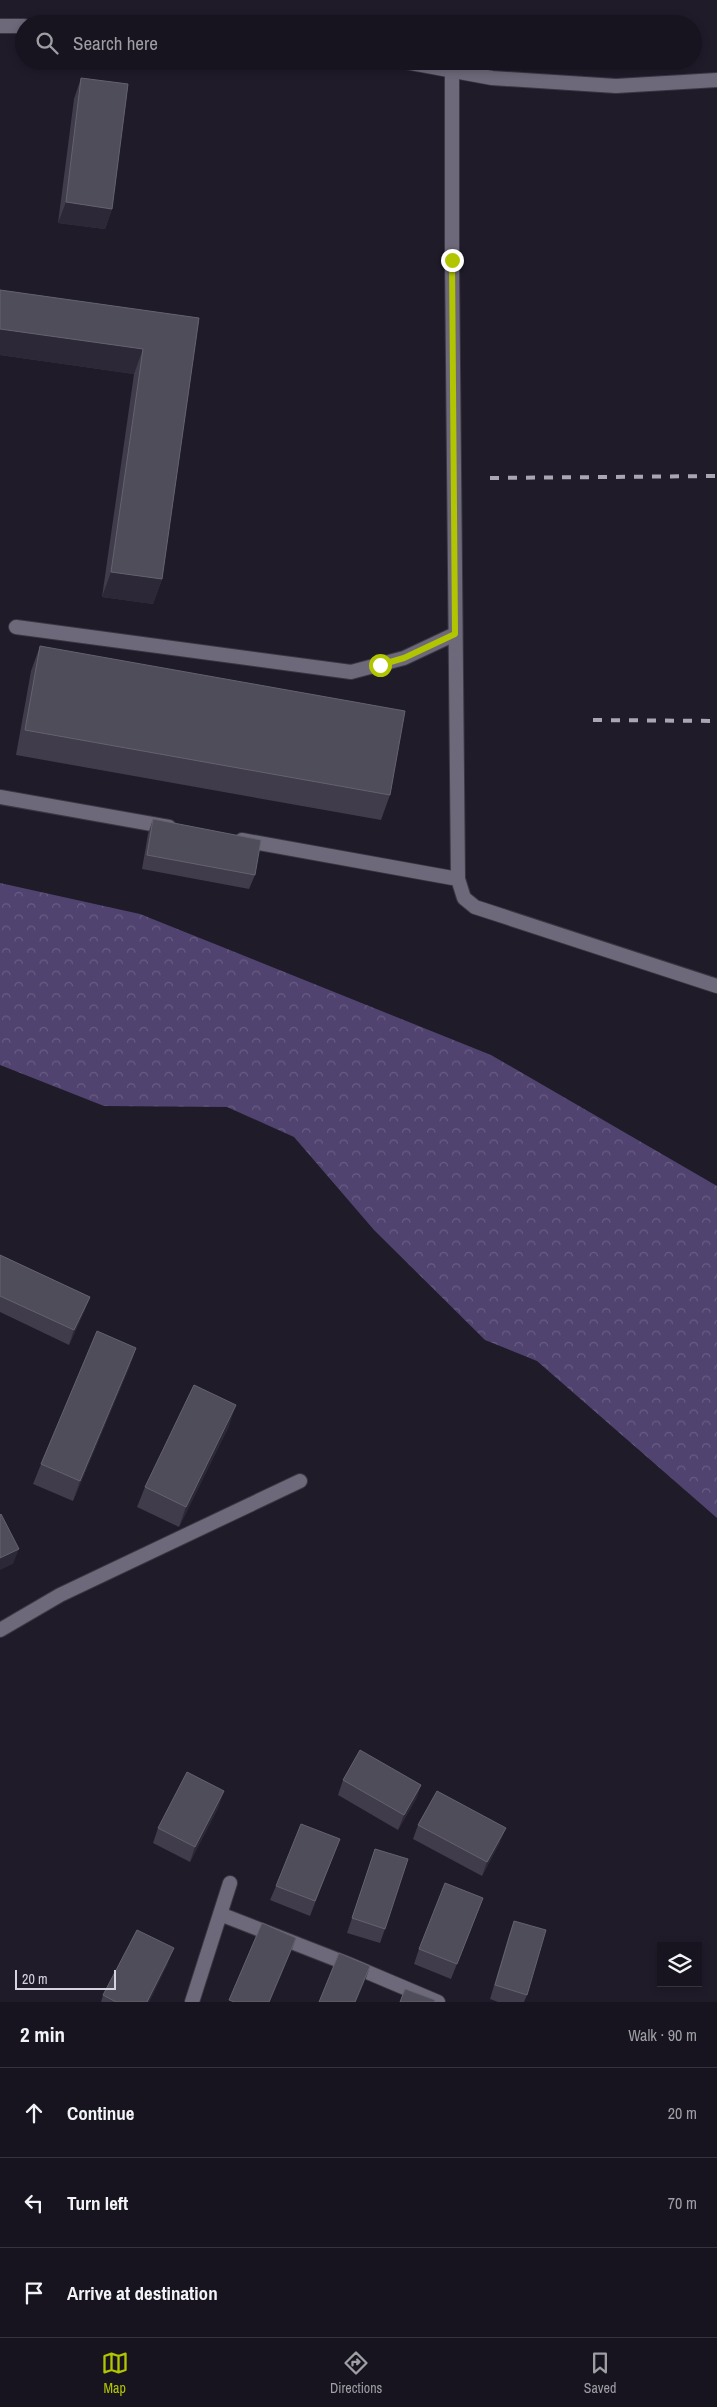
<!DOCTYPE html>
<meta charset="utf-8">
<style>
:root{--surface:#17141f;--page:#24212c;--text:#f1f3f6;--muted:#9e9ea4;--line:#36333d;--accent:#b1c500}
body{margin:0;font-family:"Archivo Narrow",sans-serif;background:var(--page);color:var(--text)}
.controls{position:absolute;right:15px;bottom:15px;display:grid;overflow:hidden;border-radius:0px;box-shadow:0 2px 8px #0003}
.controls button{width:45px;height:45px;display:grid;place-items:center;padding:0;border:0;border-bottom:1px solid var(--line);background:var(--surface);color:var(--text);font:25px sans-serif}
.scale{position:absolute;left:15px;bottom:12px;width:101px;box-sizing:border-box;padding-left:5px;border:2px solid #d6d4de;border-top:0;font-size:14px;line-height:18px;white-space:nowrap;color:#d6d4de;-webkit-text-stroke:4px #1f1b29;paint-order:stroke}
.stop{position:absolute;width:15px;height:15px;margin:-11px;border:4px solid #b1c500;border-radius:50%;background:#fff}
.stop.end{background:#b1c500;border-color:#fff;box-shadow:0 1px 5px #0008}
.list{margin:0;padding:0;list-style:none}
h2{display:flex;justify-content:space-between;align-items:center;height:65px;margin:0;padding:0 20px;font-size:21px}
h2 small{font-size:16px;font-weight:400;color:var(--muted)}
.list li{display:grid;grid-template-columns:32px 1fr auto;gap:15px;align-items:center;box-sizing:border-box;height:90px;padding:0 20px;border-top:1px solid var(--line)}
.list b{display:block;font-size:19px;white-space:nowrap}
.list em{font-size:16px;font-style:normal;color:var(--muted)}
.icon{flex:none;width:28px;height:28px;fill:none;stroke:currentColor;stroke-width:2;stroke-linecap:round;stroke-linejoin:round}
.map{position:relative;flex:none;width:717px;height:2002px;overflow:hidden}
.search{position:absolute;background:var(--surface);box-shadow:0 2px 8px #0003;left:15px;right:15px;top:15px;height:55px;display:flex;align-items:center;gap:12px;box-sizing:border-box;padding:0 18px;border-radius:28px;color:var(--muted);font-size:19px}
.sheet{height:335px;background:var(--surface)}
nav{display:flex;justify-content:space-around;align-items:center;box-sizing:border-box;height:70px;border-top:1px solid var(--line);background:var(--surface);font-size:14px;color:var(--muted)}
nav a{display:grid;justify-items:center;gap:2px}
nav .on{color:var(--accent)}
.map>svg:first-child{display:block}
.forest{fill:url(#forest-crowns)}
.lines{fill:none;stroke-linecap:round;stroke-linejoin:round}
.service-casing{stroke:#3a3743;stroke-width:16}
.minor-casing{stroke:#3a3743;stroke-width:16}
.service{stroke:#6d697a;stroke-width:14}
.minor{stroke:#6d697a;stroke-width:14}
.rail{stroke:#aaa7b2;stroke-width:4;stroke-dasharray:9 9;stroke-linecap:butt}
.wall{fill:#403c4b}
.shaded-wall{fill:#2c2837}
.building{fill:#504d5b;stroke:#65626f}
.route{stroke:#b1c500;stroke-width:6}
</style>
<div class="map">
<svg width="717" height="2002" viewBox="0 0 717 2002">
<defs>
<pattern id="forest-crowns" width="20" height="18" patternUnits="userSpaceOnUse" patternTransform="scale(1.25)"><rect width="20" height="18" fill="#50436f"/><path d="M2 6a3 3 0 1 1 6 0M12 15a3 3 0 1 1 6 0" fill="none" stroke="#685d83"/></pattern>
</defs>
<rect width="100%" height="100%" fill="#1f1b29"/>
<path class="forest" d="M0 883 140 914 491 1055 717 1186V1518L537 1361 485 1340 374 1230 294 1137 227 1107 104 1106 0 1065Z"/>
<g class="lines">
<g class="service-casing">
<path id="service" d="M452 71V260L458 879 464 898 475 907 717 986
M16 627 351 672 404 658 455 634
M0 797 169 827
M242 840 458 879"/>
</g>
<g class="minor-casing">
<path id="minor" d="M0 26H24
M400 61 492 78 616 86 717 80
M0 1630 60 1595 300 1481
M220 1914 353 1966 438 2002
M192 2002 230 1883"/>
</g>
<use href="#service" class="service"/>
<use href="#minor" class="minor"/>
<path class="rail" d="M490 478 717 476
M593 720 717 721"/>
</g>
<path class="wall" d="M81 78 112 209 105 229 58 223 74 99Z
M0 290 199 318 162 579 153 604 102 597 134 374 0 355Z
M40 646 390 795 381 820 16 755 31 671Z
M153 819 255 875 249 889 142 869 148 834Z
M0 1255 90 1297 84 1312 69 1345 0 1312Z
M136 1348 129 1368 73 1501 33 1484 41 1464Z
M229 1426 179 1527 137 1507 145 1487Z
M343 1780 421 1785 416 1799 398 1830 338 1795Z
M219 1806 190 1862 153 1843 158 1828Z
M418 1825 500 1842 482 1876 413 1839Z
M375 1849 385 1929 380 1943 347 1933Z
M334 1854 310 1916 270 1900 276 1886Z
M483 1898 451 1979 414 1964 419 1949Z
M514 1921 527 1995 524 2002H498L490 1999 509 1935Z
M168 1963 149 2002H101L103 1995Z"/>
<path class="shaded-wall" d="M66 202 112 209 105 229 58 223Z
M0 329 143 349 134 374 0 355Z
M111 572 162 579 153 604 102 597Z
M90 1297 84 1312 69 1345 74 1330Z
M136 1348 129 1368 73 1501 80 1481Z
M236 1405 229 1426 179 1527 186 1507Z
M19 1549 13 1564 0 1570V1558Z
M421 1785 416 1799 398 1830 404 1815Z
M224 1791 219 1806 190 1862 195 1847Z
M506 1828 500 1842 482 1876 487 1862Z
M296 1938 291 1952 270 2002H269Z
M174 1948 168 1963 149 2002H147Z
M370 1966 365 1981 356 2002H355Z"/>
<path class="building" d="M81 78 128 84 112 209 66 202Z
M0 290 199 318 162 579 111 572 143 349 0 329Z
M40 646 405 711 390 795 25 730Z
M153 819 261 840 255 875 147 855Z
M0 1255 90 1297 74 1330 0 1296Z
M97 1331 136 1348 80 1481 41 1464Z
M194 1385 236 1405 186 1507 145 1487Z
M1 1514 19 1549 0 1558V1515Z
M360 1750 421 1785 404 1815 343 1780Z
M187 1772 224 1791 195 1847 158 1828Z
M437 1791 506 1828 487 1862 418 1825Z
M301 1824 340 1839 315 1901 276 1886Z
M375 1849 408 1859 385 1929 352 1918Z
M445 1883 483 1898 457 1964 419 1949Z
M514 1921 546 1930 527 1995 495 1985Z
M262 1923 296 1938 269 2002H234L229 2000Z
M137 1930 174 1948 147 2002H116L103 1995Z
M339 1953 370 1966 355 2002H319Z
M405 1989 435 2000 434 2002H400Z"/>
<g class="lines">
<path class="route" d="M380 665 404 658 455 634 452 260"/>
</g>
</svg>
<div class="controls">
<button><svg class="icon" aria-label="layers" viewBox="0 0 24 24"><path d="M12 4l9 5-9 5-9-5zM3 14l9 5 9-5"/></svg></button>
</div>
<div class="scale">20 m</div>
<div class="stop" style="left:380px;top:665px"></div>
<div class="stop end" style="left:452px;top:260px"></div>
<div class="search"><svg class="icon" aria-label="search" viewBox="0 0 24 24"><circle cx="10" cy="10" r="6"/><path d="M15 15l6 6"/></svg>Search here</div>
</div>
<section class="sheet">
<h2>2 min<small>Walk · 90 m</small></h2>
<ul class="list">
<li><svg class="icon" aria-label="ahead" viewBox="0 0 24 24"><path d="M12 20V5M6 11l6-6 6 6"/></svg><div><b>Continue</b></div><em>20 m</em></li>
<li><svg class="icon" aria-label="left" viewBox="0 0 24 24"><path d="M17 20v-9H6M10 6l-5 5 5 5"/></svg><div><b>Turn left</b></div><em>70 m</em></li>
<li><svg class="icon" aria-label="arrive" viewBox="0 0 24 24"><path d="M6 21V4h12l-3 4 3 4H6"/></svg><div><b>Arrive at destination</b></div></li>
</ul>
</section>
<nav>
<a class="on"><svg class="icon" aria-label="map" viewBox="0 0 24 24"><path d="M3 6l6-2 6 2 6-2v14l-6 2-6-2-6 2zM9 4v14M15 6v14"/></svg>Map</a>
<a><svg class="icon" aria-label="directions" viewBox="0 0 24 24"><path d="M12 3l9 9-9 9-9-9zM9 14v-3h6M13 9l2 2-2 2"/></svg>Directions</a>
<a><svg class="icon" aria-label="saved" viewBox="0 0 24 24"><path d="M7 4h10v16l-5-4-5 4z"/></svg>Saved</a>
</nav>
